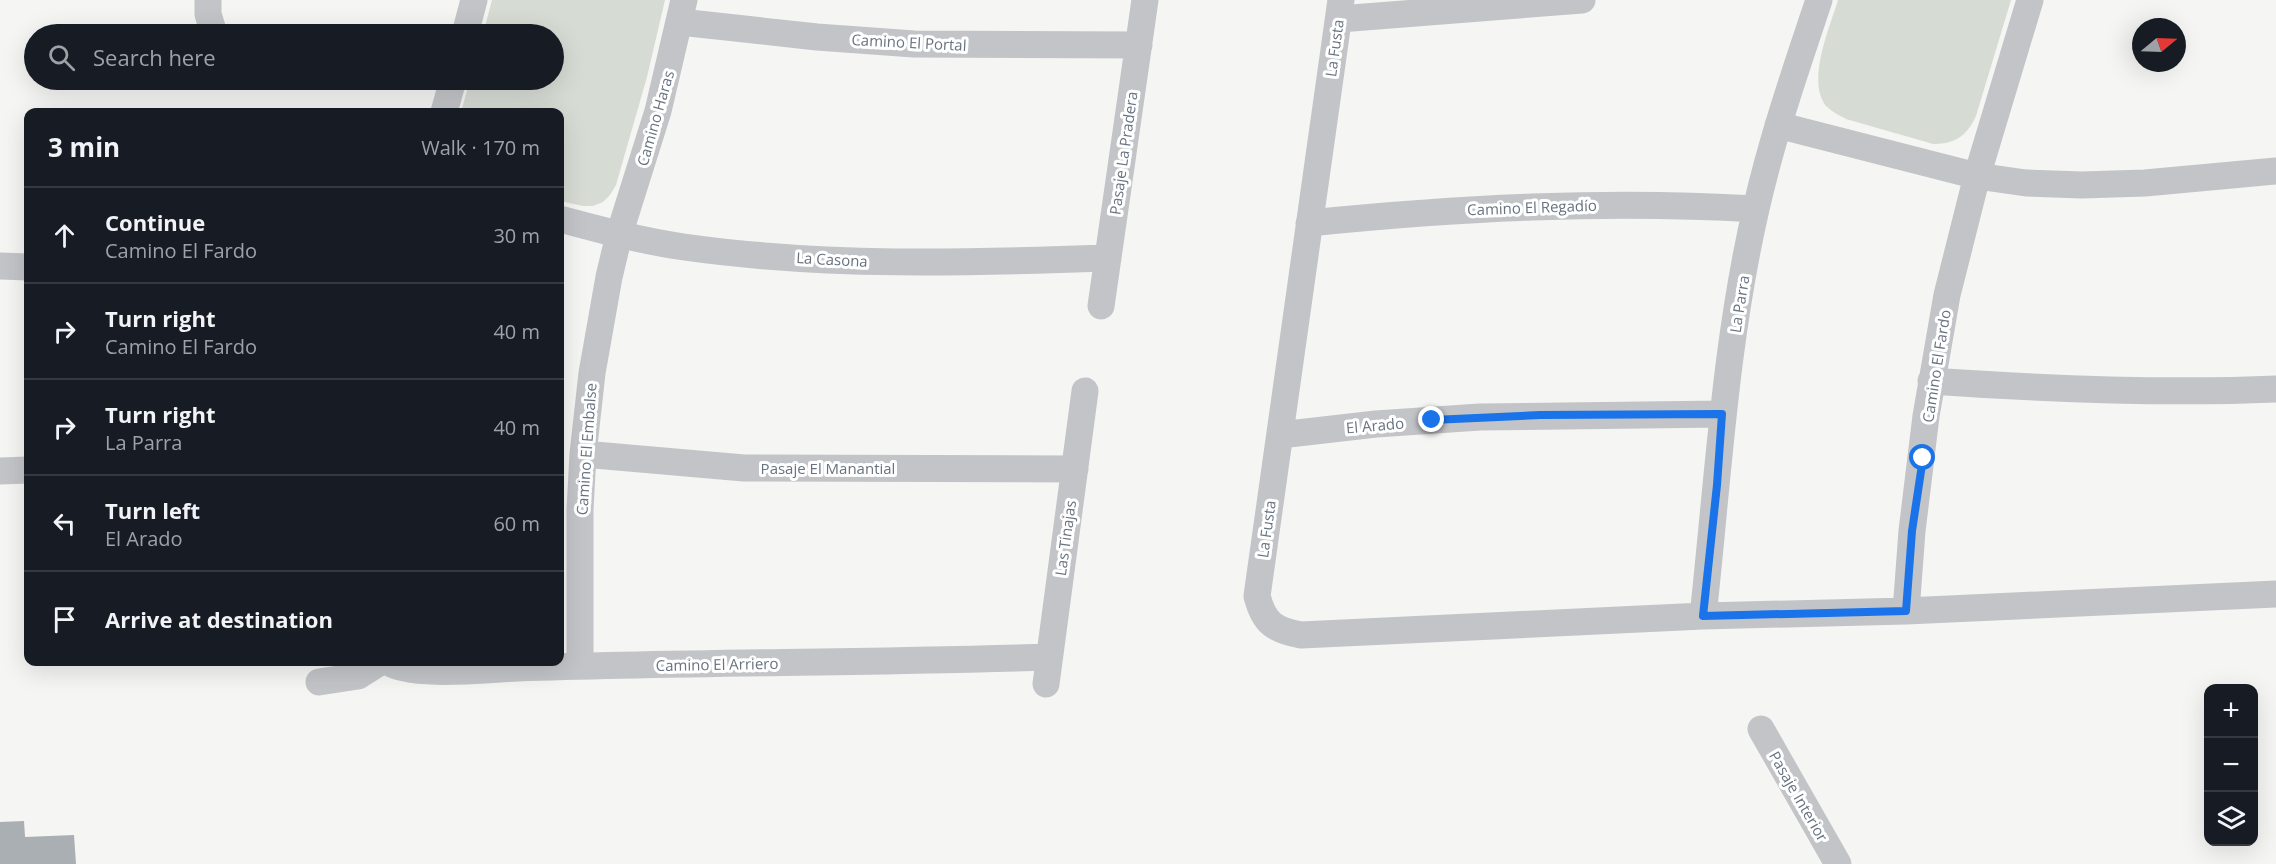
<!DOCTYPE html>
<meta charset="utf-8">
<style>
:root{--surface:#171b24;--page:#20242c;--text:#f1f3f6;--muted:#9ea1a6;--line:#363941}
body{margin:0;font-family:"Open Sans",sans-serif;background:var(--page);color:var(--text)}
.controls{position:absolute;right:18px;bottom:18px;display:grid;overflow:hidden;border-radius:12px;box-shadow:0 6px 24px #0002}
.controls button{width:54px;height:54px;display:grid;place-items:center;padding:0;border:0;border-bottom:2px solid var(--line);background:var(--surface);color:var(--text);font:30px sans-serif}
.compass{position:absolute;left:2132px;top:18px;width:54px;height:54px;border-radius:50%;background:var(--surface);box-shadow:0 6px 24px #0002;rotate:71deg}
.stop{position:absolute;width:18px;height:18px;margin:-14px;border:4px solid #1a73e8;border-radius:50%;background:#fff}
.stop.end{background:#1a73e8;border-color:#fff;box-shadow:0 2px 6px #0008}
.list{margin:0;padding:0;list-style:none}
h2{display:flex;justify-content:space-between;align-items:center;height:78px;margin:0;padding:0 24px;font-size:26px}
h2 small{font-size:20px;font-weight:400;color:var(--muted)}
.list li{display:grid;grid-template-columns:39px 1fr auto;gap:18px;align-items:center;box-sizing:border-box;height:96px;padding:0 24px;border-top:2px solid var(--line)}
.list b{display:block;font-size:22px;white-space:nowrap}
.list p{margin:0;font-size:20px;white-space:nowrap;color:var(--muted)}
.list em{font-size:20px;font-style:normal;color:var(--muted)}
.icon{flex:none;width:33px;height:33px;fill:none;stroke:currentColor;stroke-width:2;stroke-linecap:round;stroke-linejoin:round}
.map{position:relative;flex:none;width:2276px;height:864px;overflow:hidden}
.search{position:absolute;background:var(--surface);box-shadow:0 6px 24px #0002;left:24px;top:24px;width:540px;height:66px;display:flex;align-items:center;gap:15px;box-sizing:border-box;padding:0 21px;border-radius:33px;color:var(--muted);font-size:22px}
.panel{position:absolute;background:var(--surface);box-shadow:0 6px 24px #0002;left:24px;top:108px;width:540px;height:558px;border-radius:12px}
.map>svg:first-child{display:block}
.green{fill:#d6dcd4}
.building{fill:#aaafb4}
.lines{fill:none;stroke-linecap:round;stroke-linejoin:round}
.minor{stroke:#c2c4c7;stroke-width:27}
.route{stroke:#1a73e8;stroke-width:8}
.labels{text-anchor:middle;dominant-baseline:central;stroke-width:6;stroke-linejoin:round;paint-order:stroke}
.street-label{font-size:15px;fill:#687380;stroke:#fff}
</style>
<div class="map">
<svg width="2276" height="864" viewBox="0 0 2276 864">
<rect width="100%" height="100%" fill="#f5f5f3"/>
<path class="green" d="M492 0H665L647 77 616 185 610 195 603 202 593 206H583L560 201V112H461L470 80H554V34H483Z
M1838 0H2011L1976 116C1967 136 1955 144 1933 144L1846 119C1839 115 1832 112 1826 106 1806 81 1830 27 1838 0Z"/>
<path class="building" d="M24 821 25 837 74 835 76 864H0V822Z"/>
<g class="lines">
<path class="minor" d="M208 0V14L214 34
M1341 0 1257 596C1264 623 1274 630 1301 635L1703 616 1906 611 1912 531 1926 416 1947 295 1977 176 2030 0
M1339 19 1582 0
M680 22 817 37 914 44 1139 45
M465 34 474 0
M444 112 453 80
M1778 125 1977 176 2026 183 2082 185 2145 183 2276 171
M560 219C601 230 642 241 684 247 825 267 967 263 1108 258
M1309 223C1458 208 1606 200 1756 209
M0 266 28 267
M1101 306 1145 0
M1931 381C2046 389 2161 394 2276 389
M1280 435 1376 424 1480 417 1722 414
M583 454 744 468 1075 469
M0 471 28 470
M1906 611 2276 594
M1703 616C1718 480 1725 343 1756 209 1772 138 1796 69 1819 0
M388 662C411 678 488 669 518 668 695 662 872 663 1049 657
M580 666V510L583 454 592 373 609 277 619 235 658 111 684 0
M319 682 358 676 380 662
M1046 684 1085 391
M1761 729 1838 864"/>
</g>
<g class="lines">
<path class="route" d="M1432 420 1540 415 1722 414 1717 485 1703 616 1906 611 1912 531 1923 458"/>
</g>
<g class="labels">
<g class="street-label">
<text transform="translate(909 42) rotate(3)">Camino El Portal</text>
<text transform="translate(1334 48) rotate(-82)">La Fusta</text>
<text transform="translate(655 118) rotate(-74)">Camino Haras</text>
<text transform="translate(1123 153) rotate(-82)">Pasaje La Pradera</text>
<text transform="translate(1532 207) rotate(-2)">Camino El Regadío</text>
<text transform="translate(832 259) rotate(3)">La Casona</text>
<text transform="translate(1739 304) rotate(-81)">La Parra</text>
<text transform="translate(1936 366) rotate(-81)">Camino El Fardo</text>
<text transform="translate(1375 425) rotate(-5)">El Arado</text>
<text transform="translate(586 449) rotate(-86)">Camino El Embalse</text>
<text x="828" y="468">Pasaje El Manantial</text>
<text transform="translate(1266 529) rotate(-82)">La Fusta</text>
<text transform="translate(1065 538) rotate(-82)">Las Tinajas</text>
<text transform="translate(717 664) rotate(-1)">Camino El Arriero</text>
<text transform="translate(1799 796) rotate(60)">Pasaje Interior</text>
</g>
</g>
</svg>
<div class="controls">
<button>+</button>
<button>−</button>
<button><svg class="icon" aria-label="layers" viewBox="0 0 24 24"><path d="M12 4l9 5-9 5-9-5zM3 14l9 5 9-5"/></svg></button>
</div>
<svg class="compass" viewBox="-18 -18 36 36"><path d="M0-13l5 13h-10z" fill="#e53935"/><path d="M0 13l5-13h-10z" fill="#9ea1a6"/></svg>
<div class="stop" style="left:1923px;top:458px"></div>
<div class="stop end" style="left:1432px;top:420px"></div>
<div class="search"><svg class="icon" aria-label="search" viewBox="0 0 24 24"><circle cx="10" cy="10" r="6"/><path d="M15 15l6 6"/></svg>Search here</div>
<section class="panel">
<h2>3 min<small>Walk · 170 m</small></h2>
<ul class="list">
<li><svg class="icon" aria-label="ahead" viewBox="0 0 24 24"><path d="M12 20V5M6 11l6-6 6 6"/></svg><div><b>Continue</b><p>Camino El Fardo</p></div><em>30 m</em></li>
<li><svg class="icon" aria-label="right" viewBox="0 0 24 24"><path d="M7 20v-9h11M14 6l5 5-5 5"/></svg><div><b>Turn right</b><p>Camino El Fardo</p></div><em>40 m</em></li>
<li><svg class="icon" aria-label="right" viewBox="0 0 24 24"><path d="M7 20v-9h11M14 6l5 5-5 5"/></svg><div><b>Turn right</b><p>La Parra</p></div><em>40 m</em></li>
<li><svg class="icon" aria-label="left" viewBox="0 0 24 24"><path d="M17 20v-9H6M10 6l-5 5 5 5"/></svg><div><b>Turn left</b><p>El Arado</p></div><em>60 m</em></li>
<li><svg class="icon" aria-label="arrive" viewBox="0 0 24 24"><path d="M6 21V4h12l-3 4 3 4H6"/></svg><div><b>Arrive at destination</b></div></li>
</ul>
</section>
</div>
